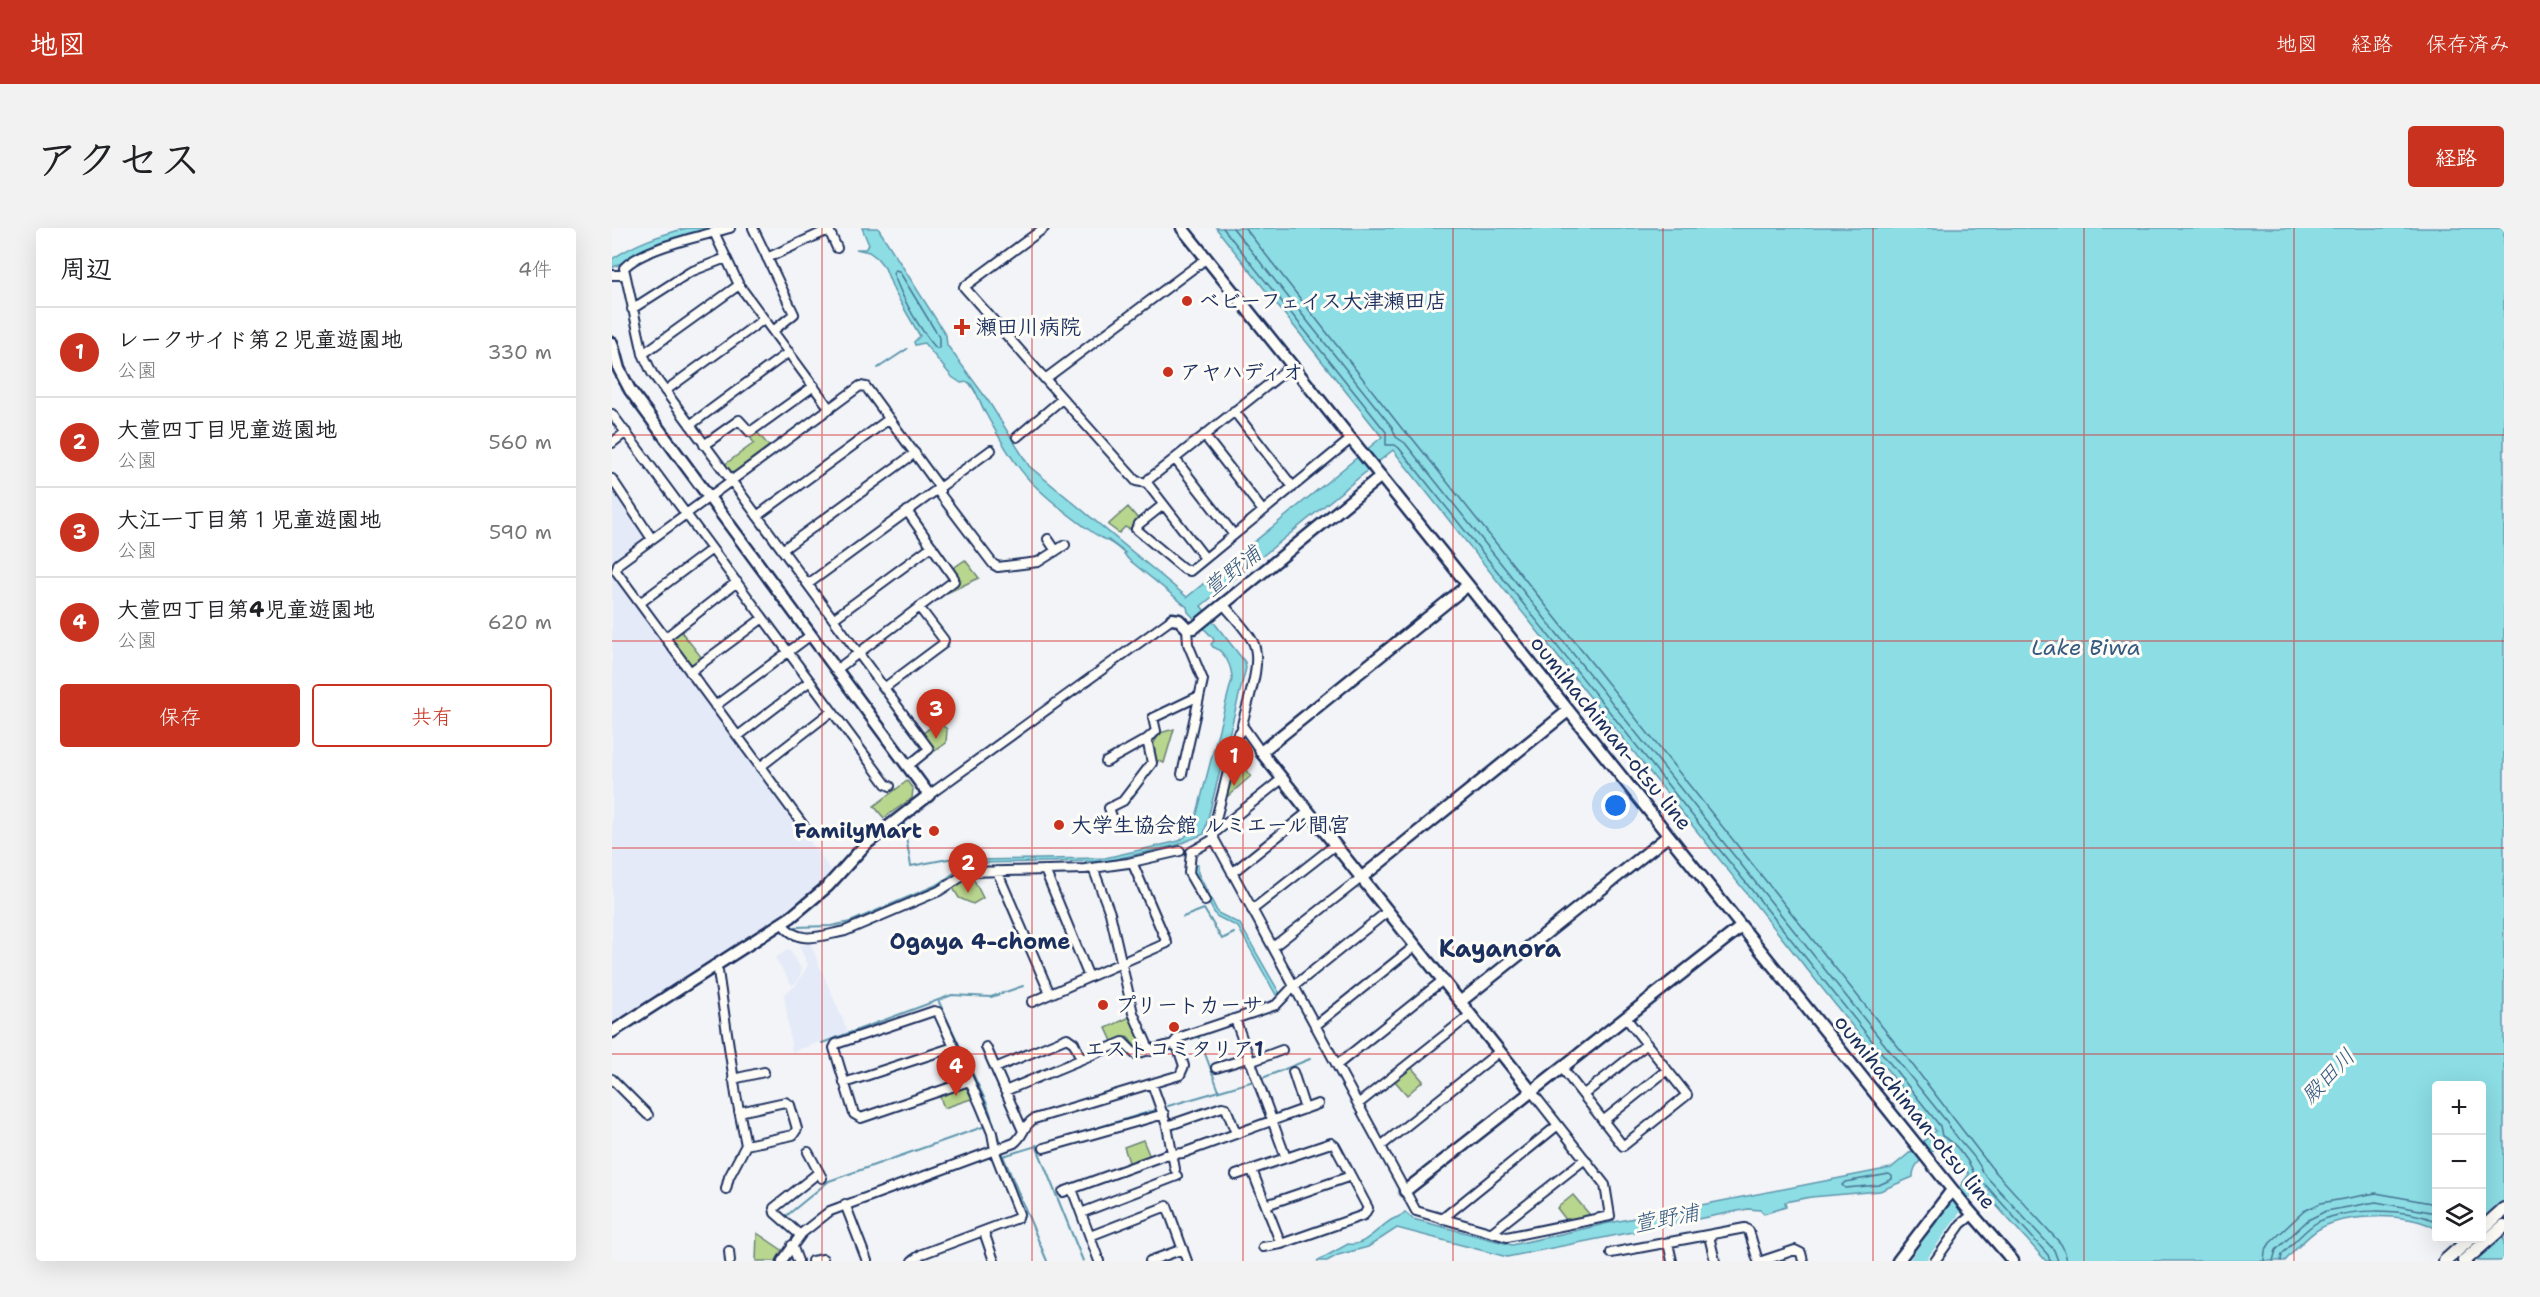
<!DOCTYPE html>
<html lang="ja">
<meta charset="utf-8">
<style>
:root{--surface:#fff;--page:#f2f2f2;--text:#202124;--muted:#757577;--line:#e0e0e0;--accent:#c8321e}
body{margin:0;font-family:"Shantell Sans","Klee One",sans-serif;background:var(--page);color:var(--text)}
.controls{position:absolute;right:18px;bottom:18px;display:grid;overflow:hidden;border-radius:6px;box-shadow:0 6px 24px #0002}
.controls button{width:54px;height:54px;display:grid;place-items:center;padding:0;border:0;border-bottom:2px solid var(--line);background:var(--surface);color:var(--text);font:30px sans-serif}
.you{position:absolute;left:1004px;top:578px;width:21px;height:21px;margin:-15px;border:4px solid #fff;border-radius:50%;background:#1a73e8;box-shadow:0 0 0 9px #1a73e833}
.badge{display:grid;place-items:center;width:39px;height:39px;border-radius:50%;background:var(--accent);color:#fff;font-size:20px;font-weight:700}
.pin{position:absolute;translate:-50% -50px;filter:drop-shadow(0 2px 3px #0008)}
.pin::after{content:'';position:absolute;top:32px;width:21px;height:18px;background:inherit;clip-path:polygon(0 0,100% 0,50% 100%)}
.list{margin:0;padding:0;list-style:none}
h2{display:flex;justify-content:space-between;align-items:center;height:78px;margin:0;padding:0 24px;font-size:26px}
h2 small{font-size:20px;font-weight:400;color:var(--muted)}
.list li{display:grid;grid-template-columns:39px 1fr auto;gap:18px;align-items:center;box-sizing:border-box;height:90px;padding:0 24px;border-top:2px solid var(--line)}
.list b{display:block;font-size:22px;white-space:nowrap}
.list p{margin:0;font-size:20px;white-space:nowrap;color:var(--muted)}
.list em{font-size:20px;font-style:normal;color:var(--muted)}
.actions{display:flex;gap:12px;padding:18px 24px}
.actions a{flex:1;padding:14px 0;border:2px solid var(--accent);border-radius:6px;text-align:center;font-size:21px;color:var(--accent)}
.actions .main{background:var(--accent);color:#fff}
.icon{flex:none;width:33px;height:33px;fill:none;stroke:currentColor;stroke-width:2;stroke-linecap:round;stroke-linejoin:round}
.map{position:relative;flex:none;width:1892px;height:1033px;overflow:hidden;border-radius:6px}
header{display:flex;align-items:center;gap:36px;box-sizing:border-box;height:84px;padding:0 30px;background:var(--accent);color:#fff}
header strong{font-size:28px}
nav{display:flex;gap:33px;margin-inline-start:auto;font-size:21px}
.intro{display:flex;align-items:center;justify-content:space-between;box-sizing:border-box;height:144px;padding:0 36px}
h1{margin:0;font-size:42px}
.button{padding:15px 27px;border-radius:6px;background:var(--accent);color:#fff;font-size:21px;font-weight:700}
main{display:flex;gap:36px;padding:0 36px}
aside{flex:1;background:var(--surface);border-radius:6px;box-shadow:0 6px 24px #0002}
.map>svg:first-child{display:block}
.built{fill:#e5eaf8}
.green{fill:#b9d68e;stroke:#6a8276;stroke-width:1.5}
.water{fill:#8cdde4;stroke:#5f97ae;stroke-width:1.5}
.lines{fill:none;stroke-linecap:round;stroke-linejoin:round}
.shore{stroke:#487594;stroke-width:1.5}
.stream{stroke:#5f97ae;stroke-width:2}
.river{stroke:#8cdde4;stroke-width:14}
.street-casing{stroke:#1b2f5e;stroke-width:12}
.secondary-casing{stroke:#1b2f5e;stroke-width:15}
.primary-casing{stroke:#1b2f5e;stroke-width:16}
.street{stroke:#fdfcf7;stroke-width:8}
.secondary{stroke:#fdfcf7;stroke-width:10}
.primary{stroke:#fdfcf7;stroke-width:12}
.grid{fill:none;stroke:#d62828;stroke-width:1.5;stroke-opacity:0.55}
.poi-dot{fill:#c8321e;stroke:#fdfcf7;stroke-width:2}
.labels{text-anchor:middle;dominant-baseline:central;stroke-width:6;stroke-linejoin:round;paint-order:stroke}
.poi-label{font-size:21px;font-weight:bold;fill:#1b2f5e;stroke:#fdfcf7;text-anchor:start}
.street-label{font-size:21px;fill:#1b2f5e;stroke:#fdfcf7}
.water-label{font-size:22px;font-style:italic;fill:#375a80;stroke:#fdfcf7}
.neighbourhood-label{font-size:22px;font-weight:bold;fill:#1b2f5e;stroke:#fdfcf7}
.quarter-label{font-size:24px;font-weight:bold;fill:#1b2f5e;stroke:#fdfcf7}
</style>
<header>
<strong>地図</strong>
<nav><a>地図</a><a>経路</a><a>保存済み</a></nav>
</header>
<div class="intro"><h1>アクセス</h1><a class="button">経路</a></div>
<main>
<aside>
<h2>周辺<small>4件</small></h2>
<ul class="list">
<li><span class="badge">1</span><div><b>レークサイド第２児童遊園地</b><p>公園</p></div><em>330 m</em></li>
<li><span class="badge">2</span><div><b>大萱四丁目児童遊園地</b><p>公園</p></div><em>560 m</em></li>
<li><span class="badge">3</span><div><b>大江一丁目第１児童遊園地</b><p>公園</p></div><em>590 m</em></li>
<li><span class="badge">4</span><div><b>大萱四丁目第4児童遊園地</b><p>公園</p></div><em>620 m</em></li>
</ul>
<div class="actions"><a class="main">保存</a><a>共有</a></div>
</aside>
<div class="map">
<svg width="1892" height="1033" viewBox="0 0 1892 1033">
<rect width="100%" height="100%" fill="#f2f4f7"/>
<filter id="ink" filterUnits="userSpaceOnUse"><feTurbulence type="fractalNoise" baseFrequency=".0167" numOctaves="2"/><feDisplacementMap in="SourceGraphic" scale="12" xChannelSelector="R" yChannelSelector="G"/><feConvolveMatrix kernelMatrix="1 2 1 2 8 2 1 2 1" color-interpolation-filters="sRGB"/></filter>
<g filter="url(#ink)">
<path class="built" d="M0 258 33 309 0 334Z
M0 343 219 642 211 656 169 686 168 691 0 799Z
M198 715 236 804 180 824 172 766 183 758 196 737 187 718Z
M177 721 190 742 185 754 180 757 163 730Z"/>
<path class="green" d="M144 203 157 218 122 244 118 243 112 237 142 215 138 209Z
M516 279 527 292 517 301 513 299 507 305 496 297Z
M353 332 367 350 337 364 336 363 349 352 340 341Z
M68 402 90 430 81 436 77 435 59 413 61 408Z
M326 494 335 501 334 515 323 523 310 506Z
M562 501 552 535 543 532 540 518 548 505Z
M623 529 639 548 616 568 613 567Z
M295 553 301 561 300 570 272 590 262 578Z
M360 648 371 670 361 676 347 670 341 660 353 650Z
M520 788 533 820H524L516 809 500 813 494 800Z
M799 839 811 853 795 867 782 852Z
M351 858 358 860 362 870 332 880 327 866Z
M531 912 538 929 518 937 512 919Z
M961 967 978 987V989L955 993 945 980Z
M145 1005 170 1022 164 1033H144Z"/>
<path class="water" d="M75 0H97L48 14 0 40V31C24 15 48 7 75 0Z
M250 0H266L334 107 335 117 377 174 417 238 575 369 770 209 604 0H1892V1033H1866L1837 1011 1870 1010V858H1824V1001C1799 984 1733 985 1707 1001 1695 1008 1682 1023 1673 1033H1434L1366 957 1358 969 1349 957 1357 946 1332 914C1321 924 1300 933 1301 949L1268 963 1199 969 1173 974 1174 979 1152 986 1148 982 1136 981 895 1029 785 1000 756 1019 726 1027 715 1033H705L736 1016C753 1019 767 998 781 991 787 988 789 989 793 984L801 991 900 1017 997 995 1279 940 1324 903 781 222 589 378 633 434 634 440 592 606 565 617 495 633 361 635V632L493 630 567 613 573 609 582 597 620 451C620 439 613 423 601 419L599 416 602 413 601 410 576 384 575 379 516 331C507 316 493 313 480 304 459 289 437 272 419 254 401 235 387 209 374 186 368 176 365 161 356 154L349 155 340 149 312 115 303 117 302 114 308 108 282 63 273 40 265 30 257 24 244 21H253L257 17Z
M582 636 586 637V645L606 685 628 696 668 766 664 767 626 699 604 688 581 645Z"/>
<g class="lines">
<path class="shore" d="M611 0 774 204V217H783L787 220 1328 898 1330 908C1343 913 1362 938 1363 951L1371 954 1436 1027 1438 1033
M621 0 780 199 784 209 793 215 1289 837 1335 894C1343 912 1364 925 1371 945L1442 1022 1446 1033
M633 0 791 202 800 210 1296 831 1379 939 1449 1016 1453 1024 1455 1033
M283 42 287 43 327 109V120H324C306 99 291 71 281 45Z
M1277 946 1280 948V951L1267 957 1233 960 1230 957 1233 954Z
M1652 1033 1653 1023 1658 1015 1692 983 1709 975 1764 965 1824 976
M1661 1033 1664 1022 1696 992 1714 983 1764 974 1824 985
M1669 1033 1670 1026C1680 1017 1690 1005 1701 997 1726 979 1798 979 1824 994"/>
<path class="stream" d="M266 140 295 121
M358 155 364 165
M496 312 513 325
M291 592 299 638 336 631 353 630
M571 689 592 681 610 711 622 705
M183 699 219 698 238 694 327 656 356 635 363 634
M327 774 375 876 389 917
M586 807 607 863
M210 815 340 767 379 769 411 758
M648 851 698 831
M556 878 642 853
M424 917 471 1033
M390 923 391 928 544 882
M391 928 435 1033
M173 989 217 953 382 895"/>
<path class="river" d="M1305 1033 1354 964 1367 951"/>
<g class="street-casing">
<path id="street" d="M118 0C90 8 30 20 12 40L31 126 40 145 317 521 296 538
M141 0 182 86 161 103
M216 0 225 20
M432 0 352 59 433 151 595 30
M102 4 127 57 218 181
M155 30 216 2
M0 47H11
M20 81 78 44 114 30
M31 126 127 57
M433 151 524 253 535 255
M53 163 152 91
M622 183 681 259
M0 186 274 556 278 558
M78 197 177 124
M592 207 651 283
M405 209 450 171
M0 215 14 204
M92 217 127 192 138 204 202 158
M563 231 622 307
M0 251 40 311
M551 277 527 296 524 301 572 341 578 343 739 211
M145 288 277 191
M436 311 444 323
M170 322 303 225
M593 330 535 255 537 251 681 137
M196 356 379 222
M28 375 100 321
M612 377C621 388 634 401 641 414 651 435 635 475 630 497L649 524
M221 391 320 318
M53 410 125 354
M224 442 342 353V350L295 283
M78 444 151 390
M272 460 331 416 332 412 307 379
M103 478 199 407
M630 501 625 508 604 591 602 611 804 983 895 1009 998 988 993 957 920 864
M126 508 198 453
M494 534 535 511 544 503 541 490 587 468
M148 539 220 483
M570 546 591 452 576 416 575 400
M317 567 560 391
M502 594 497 580 511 573 540 535 535 511
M197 605 4 343 6 336 248 158 254 159 328 260V266L381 336 386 339 426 334 453 317
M601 606 670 551
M481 640 498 685 521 785 538 823
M433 642 477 749
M385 643 438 766
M620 645 696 584
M593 673 577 645 579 624 602 611
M640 682 723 617
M170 695C186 718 208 708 233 703L327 663 357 644 473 641 516 635 568 623
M661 719 749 650
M102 737 106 743 124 867 134 917 117 949 114 961
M420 774 555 715 520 634
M623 791 674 930 719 915 723 918 756 980 752 987 669 1016 651 1019
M703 798 803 718
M561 816 566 810 664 777 682 758 776 683
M374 819 411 903
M638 834 670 822
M725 837 831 752
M383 840 455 810 462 815 469 831
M604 840 636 830
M950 840 1011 918 1075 867 1014 790
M681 844 693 881
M0 851 36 887
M121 851 152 844
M232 855 342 819
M540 856 555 898 563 941
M971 867 1035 816
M746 876 858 787
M127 884 173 874 178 877 185 901 181 907 134 917
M991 893 1055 842
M555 898 610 879 614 880 624 905
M769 918 888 823
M432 920 552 886
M196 924 210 950
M640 942 669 1016
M624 947 674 930
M460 961 487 1033
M451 964 553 927 571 925 706 876
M233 976 255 1033
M654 977 739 948
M469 985 565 948
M830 991 946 897
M372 1004 382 1033
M880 1004 973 931
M188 1007 163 985 162 980 206 945
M478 1008 555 978 575 1033
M1097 1008 1103 1033
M1056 1015 1060 1033
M180 1017 186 1033
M117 1023 118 1033
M999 1025 1133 1000 1137 1003 1146 1033
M170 1033 190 1005 218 983 402 915C412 908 411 897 422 891L568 847 572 838 566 820 561 816 523 826 511 814 393 863
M200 1033 211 1031
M300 1033 310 1026 406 990 407 986 384 927 380 905 368 876 326 784 322 783 224 816 222 820 242 886 249 890 357 853
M538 1033 571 1021
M1150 1033 1183 1022 1189 1025 1191 1033
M1323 1033 1349 996 1360 987"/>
</g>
<g class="secondary-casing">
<path id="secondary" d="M570 0 1355 980 1401 1033
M0 115 7 141 18 162 317 567 254 616 216 658 179 689 0 804
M856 357 649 524 920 864
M560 391 567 392 575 400H582L769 248
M749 650 956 483
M848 774 1056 608
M793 963 1129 699
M1286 1033 1340 962"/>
</g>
<g class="primary-casing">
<path id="primary" d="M1870 1001 1892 981
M1833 1033 1859 1010
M1852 1033 1892 998"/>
</g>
<use href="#street" class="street"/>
<use href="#secondary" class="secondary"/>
<use href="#primary" class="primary"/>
</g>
</g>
<path class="grid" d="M210 0V1033M420 0V1033M631 0V1033M841 0V1033M1051 0V1033M1261 0V1033M1472 0V1033M1682 0V1033M0 207H1892M0 413H1892M0 620H1892M0 826H1892"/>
<g class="poi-dot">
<circle cx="575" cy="73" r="6"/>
<path d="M347 90h6v6h6v6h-6v6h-6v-6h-6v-6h6z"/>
<circle cx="556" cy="144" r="6"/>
<circle cx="447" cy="597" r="6"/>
<circle cx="322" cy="603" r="6"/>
<circle cx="491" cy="777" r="6"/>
<circle cx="562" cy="799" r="6"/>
</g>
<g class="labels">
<g class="poi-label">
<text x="587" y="73">ベビーフェイス大津瀬田店</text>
<text x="364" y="99">瀬田川病院</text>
<text x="568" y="144">アヤハディオ</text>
<text x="459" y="597">大学生協会館 ルミエール間宮</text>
<text x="310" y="603" text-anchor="end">FamilyMart</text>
<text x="503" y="777">プリートカーサ</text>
<text x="562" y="821" text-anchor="middle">エストコミタリア1</text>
</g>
<g class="street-label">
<text transform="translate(999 505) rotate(51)">oumihachiman-otsu line</text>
<text transform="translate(1303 884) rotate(51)">oumihachiman-otsu line</text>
</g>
<g class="water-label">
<text transform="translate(620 343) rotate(-39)">萱野浦</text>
<text x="1474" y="419">Lake Biwa</text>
<text transform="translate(1716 848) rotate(-46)">殿田川</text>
<text transform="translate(1054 990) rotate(-11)">萱野浦</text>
</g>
<g class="neighbourhood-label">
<text x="368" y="713">Ogaya 4-chome</text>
</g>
<g class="quarter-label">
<text x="888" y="721">Kayanora</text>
</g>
</g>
</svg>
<div class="controls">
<button>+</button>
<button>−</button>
<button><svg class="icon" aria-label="layers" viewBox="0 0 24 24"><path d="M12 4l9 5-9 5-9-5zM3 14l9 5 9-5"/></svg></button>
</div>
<div class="you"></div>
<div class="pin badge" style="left:622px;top:558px">1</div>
<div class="pin badge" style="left:356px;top:665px">2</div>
<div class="pin badge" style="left:324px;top:511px">3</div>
<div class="pin badge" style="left:344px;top:868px">4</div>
</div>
</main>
